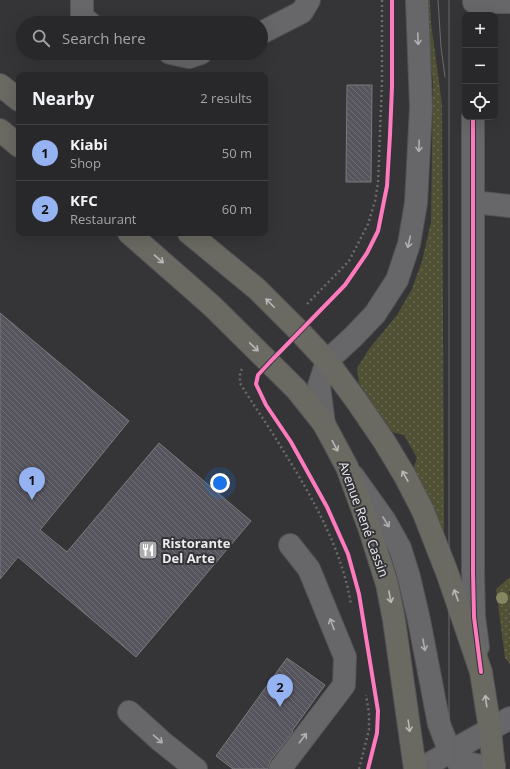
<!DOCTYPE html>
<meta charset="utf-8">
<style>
:root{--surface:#282729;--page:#302f31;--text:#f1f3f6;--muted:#a5a5a8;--line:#444446;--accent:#95b2f1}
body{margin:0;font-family:"Open Sans",sans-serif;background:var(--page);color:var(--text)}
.controls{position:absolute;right:12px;top:12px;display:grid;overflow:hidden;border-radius:8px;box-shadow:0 4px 16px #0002}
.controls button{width:36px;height:36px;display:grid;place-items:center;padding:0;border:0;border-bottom:1px solid var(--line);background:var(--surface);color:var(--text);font:20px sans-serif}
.you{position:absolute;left:220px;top:483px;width:14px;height:14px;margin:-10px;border:3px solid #fff;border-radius:50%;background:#1a73e8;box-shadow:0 0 0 6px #1a73e833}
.badge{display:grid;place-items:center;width:26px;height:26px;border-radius:50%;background:var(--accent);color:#111;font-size:13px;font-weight:700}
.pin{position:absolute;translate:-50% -33px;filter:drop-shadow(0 1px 2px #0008)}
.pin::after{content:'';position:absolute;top:21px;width:14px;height:12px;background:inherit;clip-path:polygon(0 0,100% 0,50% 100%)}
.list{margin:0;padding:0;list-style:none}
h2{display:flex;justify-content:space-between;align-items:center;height:52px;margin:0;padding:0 16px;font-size:17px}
h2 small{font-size:13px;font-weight:400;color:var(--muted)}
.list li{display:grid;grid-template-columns:26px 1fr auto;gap:12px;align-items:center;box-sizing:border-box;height:56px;padding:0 16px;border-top:1px solid var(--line)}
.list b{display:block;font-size:15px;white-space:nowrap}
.list p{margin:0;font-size:13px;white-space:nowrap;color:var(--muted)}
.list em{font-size:13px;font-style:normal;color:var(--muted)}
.icon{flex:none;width:22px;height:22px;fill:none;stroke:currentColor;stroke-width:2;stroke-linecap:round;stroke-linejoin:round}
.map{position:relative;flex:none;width:510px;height:769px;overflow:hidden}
.search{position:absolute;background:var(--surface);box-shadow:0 4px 16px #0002;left:16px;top:16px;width:252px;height:44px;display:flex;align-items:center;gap:10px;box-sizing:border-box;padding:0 14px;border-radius:22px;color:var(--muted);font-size:15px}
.panel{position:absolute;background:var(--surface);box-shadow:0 4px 16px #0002;left:16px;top:72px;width:252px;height:164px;border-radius:8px}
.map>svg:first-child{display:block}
.grass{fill:url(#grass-dots)}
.building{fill:url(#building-back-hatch);stroke:#7b7a7d}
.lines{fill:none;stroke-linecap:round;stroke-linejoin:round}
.minor-casing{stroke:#535255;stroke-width:24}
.major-casing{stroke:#535255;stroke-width:24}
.path{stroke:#6b6a6c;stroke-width:2.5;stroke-dasharray:2 3;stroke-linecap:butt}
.minor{stroke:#676769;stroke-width:22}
.major{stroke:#6b6a62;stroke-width:22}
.tram{stroke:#6b6a6d;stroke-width:1}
.cycleway-casing{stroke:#343338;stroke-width:6}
.cycleway{stroke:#fd7abc;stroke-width:4}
.tree{fill:#868662}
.oneway{stroke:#b0b0b3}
.oneway2{stroke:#b8b8b7}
.labels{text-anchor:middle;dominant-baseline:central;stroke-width:4;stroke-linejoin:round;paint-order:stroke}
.street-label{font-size:13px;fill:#ececef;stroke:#343338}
.poi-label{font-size:13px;font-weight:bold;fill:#ececef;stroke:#343338;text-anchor:start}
</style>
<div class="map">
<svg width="510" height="769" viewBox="0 0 510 769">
<defs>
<pattern id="grass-dots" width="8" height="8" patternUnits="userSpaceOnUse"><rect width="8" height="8" fill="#505134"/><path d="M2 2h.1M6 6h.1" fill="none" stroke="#696a52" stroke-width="1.8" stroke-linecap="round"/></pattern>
<pattern id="building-back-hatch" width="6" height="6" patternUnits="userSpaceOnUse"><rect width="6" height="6" fill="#56545d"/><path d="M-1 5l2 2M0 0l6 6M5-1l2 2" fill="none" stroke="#6e6d75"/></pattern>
</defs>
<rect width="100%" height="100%" fill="#353437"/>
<path class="grass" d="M423 0H430L431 23 442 104 444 533 413 469 417 458 404 435 392 432 359 383 357 368 369 349 397 315 412 289 422 261 431 222 433 83Z
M510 577V591L508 592 510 594V664L505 658 496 589Z"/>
<path class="building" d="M347 85H372L371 182H346Z
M0 313 129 421 40 530 67 552 159 443 251 521 136 657 18 557 0 579Z
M287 658 325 685 292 731 293 732 270 761 268 769H233L216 756Z"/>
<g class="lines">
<g class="minor-casing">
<path id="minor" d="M82 0V17L90 23
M474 2H510
M261 33 302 12 309 0
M170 53 189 57 201 53
M473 117V572L474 617 478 647
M473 202 510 206
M324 424 319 386 327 361 353 337 375 314 397 280 409 244 416 203 421 107 417 0
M353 476 385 521 400 548 409 577 419 620 439 724 450 752 458 761 476 765 494 766
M129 712 161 741 196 769
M280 769 344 685 345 657 309 569 290 545
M420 769 510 718"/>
</g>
<g class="major-casing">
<path id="major" d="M0 85 19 100
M0 130 19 146
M129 233 211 305 296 389 324 424 347 467 370 530 387 584 394 620 415 769
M189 233 257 289 300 332 327 361 356 400 384 441 405 476 423 511 448 575 481 672 490 729 494 769"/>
</g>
<path class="path" d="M307 304 349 261 368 224 375 201 378 183 382 83V0
M242 369 240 372V383C253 405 268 425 281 447 311 495 342 548 351 605
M359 769 369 730V713L366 695"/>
<use href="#minor" class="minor"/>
<use href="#major" class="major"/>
<path class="tram" d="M438 0 441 47 445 77
M449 769V0"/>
<g class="cycleway-casing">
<path id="cycleway" d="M473 117V572L474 617 481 672
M368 769 377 733 378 711 359 594 348 554 327 507 291 442 266 405 256 384 258 375 270 362 345 285 367 253 378 231 387 186 390 135 392 87V0"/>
</g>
<use href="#cycleway" class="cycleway"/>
</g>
<circle class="tree" cx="502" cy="598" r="6"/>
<defs><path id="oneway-shaft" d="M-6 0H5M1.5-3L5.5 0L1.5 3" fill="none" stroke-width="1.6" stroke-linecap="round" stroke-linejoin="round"/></defs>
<g class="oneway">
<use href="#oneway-shaft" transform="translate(418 39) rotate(88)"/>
<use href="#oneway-shaft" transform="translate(419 146) rotate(92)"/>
<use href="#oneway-shaft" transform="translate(409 242) rotate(103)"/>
<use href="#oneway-shaft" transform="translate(386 522) rotate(59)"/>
<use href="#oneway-shaft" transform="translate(332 624) rotate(-111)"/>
<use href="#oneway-shaft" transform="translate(424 645) rotate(80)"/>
<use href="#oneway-shaft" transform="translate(303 738) rotate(-53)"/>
<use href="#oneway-shaft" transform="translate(158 739) rotate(41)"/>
</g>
<g class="oneway2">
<use href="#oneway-shaft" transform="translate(159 259) rotate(41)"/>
<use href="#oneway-shaft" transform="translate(270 303) rotate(-135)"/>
<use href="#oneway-shaft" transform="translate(254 347) rotate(44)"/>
<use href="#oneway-shaft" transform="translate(335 446) rotate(62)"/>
<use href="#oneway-shaft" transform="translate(405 476) rotate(-119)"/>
<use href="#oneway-shaft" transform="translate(456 595) rotate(-110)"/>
<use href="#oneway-shaft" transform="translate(390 597) rotate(79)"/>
<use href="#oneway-shaft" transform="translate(486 701) rotate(-98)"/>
<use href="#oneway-shaft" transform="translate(409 726) rotate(82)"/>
</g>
<defs>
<g id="restaurant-square" transform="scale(1)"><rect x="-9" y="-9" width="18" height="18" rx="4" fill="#acacaf" stroke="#343338"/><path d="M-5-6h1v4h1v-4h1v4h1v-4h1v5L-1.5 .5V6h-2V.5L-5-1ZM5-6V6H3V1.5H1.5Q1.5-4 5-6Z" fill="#fff"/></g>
</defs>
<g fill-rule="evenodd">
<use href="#restaurant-square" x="148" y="550"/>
</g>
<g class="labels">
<g class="street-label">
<text transform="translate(364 519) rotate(70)">Avenue René Cassin</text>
</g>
<g class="poi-label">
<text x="162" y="543">Ristorante<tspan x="162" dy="15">Del Arte</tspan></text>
</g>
</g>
</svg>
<div class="controls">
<button>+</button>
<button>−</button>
<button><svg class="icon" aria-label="locate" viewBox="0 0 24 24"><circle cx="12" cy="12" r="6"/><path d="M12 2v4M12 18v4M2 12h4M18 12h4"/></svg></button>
</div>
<div class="you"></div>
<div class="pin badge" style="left:32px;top:500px">1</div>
<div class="pin badge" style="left:280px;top:707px">2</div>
<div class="search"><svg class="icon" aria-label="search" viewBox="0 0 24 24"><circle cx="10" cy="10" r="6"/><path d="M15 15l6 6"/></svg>Search here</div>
<section class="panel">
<h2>Nearby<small>2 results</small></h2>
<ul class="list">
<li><span class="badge">1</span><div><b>Kiabi</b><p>Shop</p></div><em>50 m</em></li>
<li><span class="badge">2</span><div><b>KFC</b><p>Restaurant</p></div><em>60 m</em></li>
</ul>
</section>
</div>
